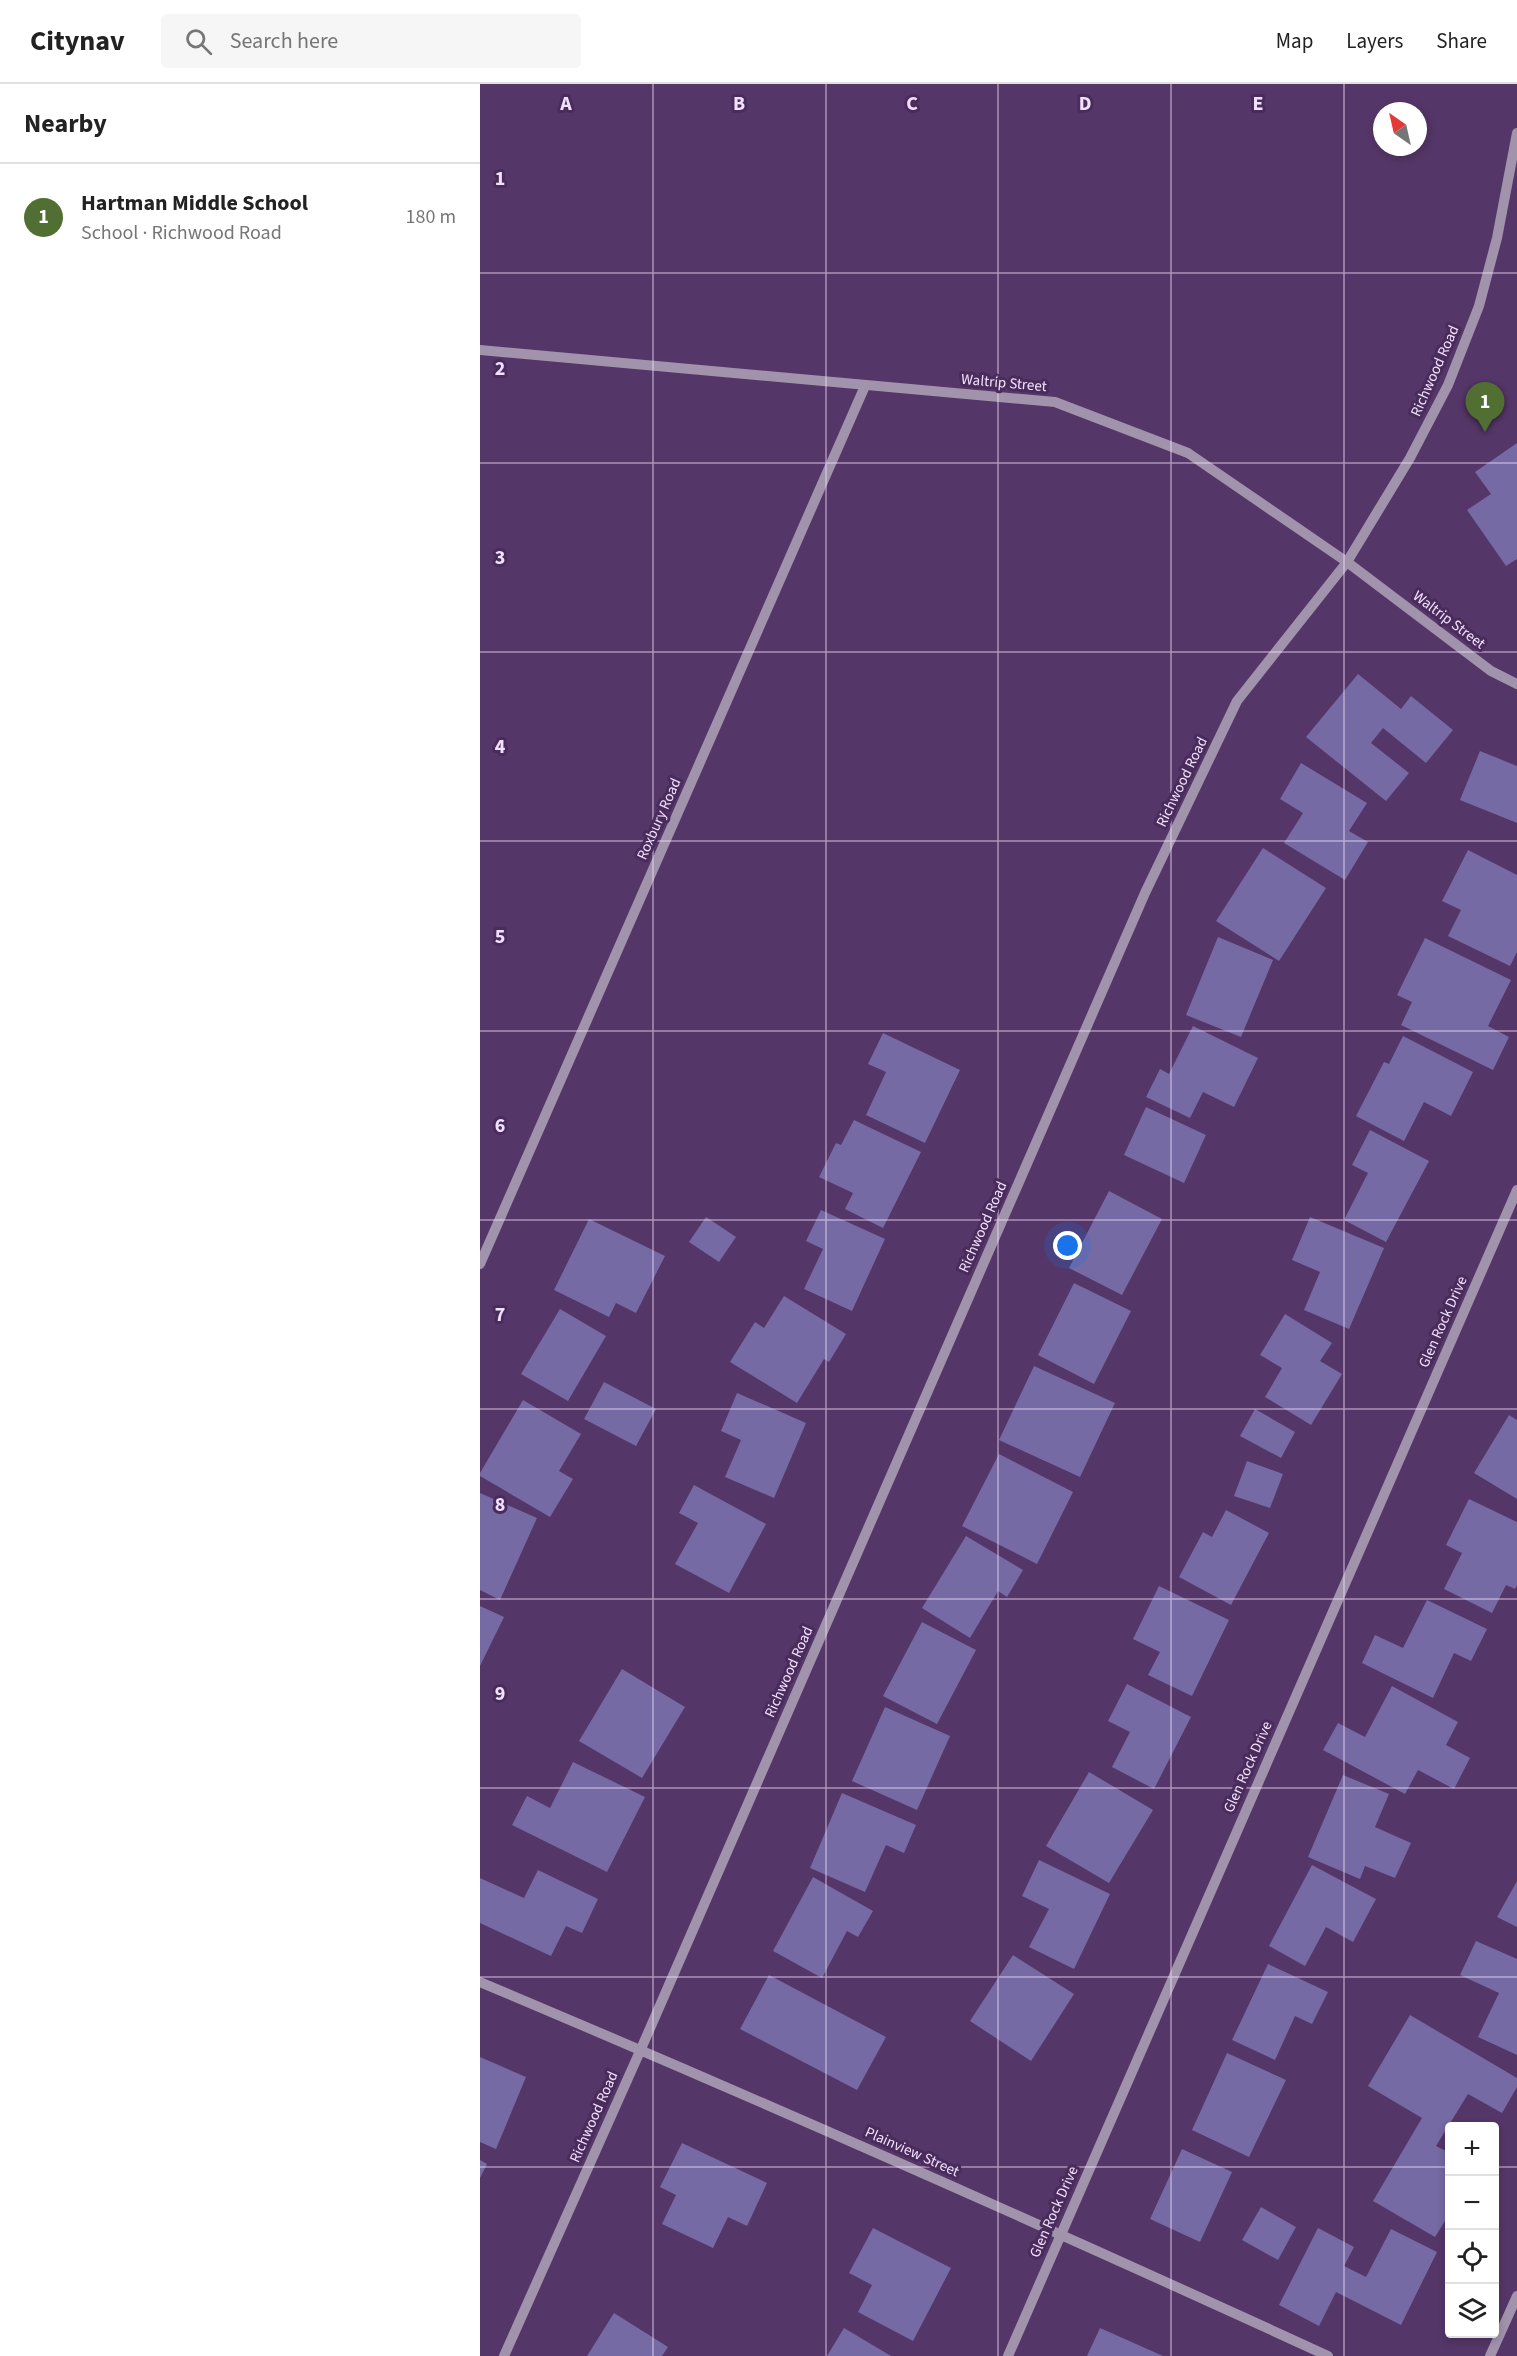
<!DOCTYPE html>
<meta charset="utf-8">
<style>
:root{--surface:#fff;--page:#f6f6f6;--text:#222;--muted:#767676;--line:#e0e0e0;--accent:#516f32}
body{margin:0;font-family:"Source Sans 3",sans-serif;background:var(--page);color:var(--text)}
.controls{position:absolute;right:18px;bottom:18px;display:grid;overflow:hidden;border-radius:6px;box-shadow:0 3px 9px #0003}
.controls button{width:54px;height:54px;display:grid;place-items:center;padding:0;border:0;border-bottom:2px solid var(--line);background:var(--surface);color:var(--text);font:30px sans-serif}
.compass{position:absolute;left:893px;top:18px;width:54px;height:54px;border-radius:50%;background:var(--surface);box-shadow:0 3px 9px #0003;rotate:326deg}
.you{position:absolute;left:588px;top:1162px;width:21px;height:21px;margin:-15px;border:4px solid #fff;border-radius:50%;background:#1a73e8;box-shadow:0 0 0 9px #1a73e833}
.badge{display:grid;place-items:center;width:39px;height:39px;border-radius:50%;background:var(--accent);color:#fff;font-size:20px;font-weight:700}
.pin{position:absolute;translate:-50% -50px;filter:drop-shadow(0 2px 3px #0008)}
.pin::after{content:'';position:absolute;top:32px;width:21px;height:18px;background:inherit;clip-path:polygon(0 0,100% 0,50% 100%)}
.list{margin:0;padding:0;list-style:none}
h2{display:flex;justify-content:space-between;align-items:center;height:78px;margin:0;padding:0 24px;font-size:26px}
h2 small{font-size:20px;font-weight:400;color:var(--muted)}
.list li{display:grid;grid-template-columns:39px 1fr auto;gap:18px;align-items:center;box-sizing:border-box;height:108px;padding:0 24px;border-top:2px solid var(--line)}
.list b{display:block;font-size:22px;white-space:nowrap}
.list p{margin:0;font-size:20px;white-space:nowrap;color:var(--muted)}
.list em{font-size:20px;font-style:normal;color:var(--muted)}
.icon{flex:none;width:33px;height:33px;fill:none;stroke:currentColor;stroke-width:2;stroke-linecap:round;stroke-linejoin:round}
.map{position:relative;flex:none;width:1037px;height:2272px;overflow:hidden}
header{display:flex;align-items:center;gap:36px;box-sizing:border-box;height:84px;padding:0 30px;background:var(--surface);border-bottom:2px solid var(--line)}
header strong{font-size:28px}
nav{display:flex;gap:33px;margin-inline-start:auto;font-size:21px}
.search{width:420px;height:54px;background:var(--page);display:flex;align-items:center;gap:15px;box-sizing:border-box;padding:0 21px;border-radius:6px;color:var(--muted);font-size:22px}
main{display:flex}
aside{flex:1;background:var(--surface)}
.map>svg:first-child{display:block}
.building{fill:#756aa3}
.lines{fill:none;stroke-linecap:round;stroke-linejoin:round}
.minor{stroke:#a293ac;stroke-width:10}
.grid{fill:none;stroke:#f2e1fe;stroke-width:1.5;stroke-opacity:0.55}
.labels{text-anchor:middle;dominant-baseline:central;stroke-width:6;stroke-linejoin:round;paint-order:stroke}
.street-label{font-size:15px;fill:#f2e1fe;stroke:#4a2c5c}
.grid-label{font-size:20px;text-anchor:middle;font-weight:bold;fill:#f2e1fe;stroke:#4a2c5c;stroke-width:6;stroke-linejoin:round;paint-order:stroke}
</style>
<header>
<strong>Citynav</strong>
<div class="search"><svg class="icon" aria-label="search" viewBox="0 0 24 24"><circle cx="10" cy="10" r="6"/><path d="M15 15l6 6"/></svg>Search here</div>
<nav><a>Map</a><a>Layers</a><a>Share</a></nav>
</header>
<main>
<aside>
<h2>Nearby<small></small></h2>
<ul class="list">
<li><span class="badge">1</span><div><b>Hartman Middle School</b><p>School · Richwood Road</p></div><em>180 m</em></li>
</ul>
</aside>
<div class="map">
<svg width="1037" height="2272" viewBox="0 0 1037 2272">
<rect width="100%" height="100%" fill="#553668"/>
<path class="building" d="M1037 359V475L1026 482 987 426 1011 410 995 388Z
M878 590 921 625 931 612 973 646 946 679 903 644 891 659 929 689 906 717 826 653Z
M1000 667 1037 682V739L980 716Z
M821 679 887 719 869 747 888 758 865 796 804 759 823 729 800 715Z
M783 764 846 804 799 877 736 837Z
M988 766 1037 791V868L1030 882 968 852 981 826 962 817Z
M738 853 793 876 761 953 706 931Z
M945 854 1031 896 1008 942 1029 953 1013 986 921 941 932 918 917 911Z
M713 942 778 974 754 1023 723 1008 710 1034 666 1013 680 985 689 990Z
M403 949 480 986 445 1059 386 1031 406 988 388 980Z
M923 952 993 988 971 1032 944 1018 924 1057 876 1032 904 978 909 980Z
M666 1023 726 1051 704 1099 644 1071Z
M374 1036 441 1068 403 1144 365 1125 373 1109 339 1093 356 1059 361 1061Z
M890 1046 949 1077 906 1158 864 1136 888 1089 872 1081Z
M629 1107 682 1135 642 1211 589 1184Z
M341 1126 405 1155 372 1227 324 1205 343 1165 326 1157Z
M226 1133 256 1153 239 1178 209 1158Z
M830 1133 904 1164 869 1245 824 1226 840 1188 812 1176Z
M109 1135 185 1172 156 1229 136 1219 129 1233 74 1206Z
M594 1199 651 1227 614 1300 558 1271Z
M304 1212 366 1250 349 1278 344 1275 317 1319 250 1278 275 1238 284 1244Z
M80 1225 126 1252 88 1317 41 1290Z
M805 1230 852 1259 840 1277 862 1290 831 1341 785 1313 802 1284 780 1271Z
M554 1282 635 1319 600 1393 519 1356Z
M124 1298 176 1325 156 1362 104 1335Z
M257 1309 326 1339 294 1414 245 1393 261 1356 241 1347Z
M43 1316 101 1350 79 1387 93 1395 70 1433 0 1392V1389Z
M775 1325 815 1348 801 1374 760 1352Z
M1029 1331 1037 1336V1415L994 1389Z
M519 1370 593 1408 557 1480 482 1442Z
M767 1377 803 1390 790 1424 754 1412Z
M214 1401 286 1440 249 1509 195 1480 218 1439 199 1429Z
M0 1409 57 1434 20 1516 0 1506Z
M989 1415 1037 1438V1501L1035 1505 1026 1501 1012 1529 964 1505 982 1469 966 1461Z
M746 1426 789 1449 751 1521 699 1493 723 1448 732 1453Z
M486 1452 543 1486 527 1513 518 1507 490 1554 442 1524Z
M679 1502 749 1536 712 1612 668 1591 680 1568 653 1555Z
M947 1516 1007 1545 991 1577 974 1569 953 1614 882 1579 895 1551 923 1564Z
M0 1522 24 1533 0 1582Z
M442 1538 496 1566 457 1640 403 1612Z
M142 1585 205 1623 162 1694 99 1657Z
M647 1600 711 1633 674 1705 632 1683 650 1648 628 1637Z
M912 1602 978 1638 966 1661 990 1674 974 1705 938 1686 925 1710 843 1666 858 1639 885 1653Z
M405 1623 470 1652 437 1726 372 1697Z
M93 1678 165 1713 127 1788 32 1741 47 1712 70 1724Z
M609 1688 673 1726 629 1799 566 1762Z
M863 1691 909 1710 895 1743 931 1759 915 1794 885 1782 880 1795 828 1773Z
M362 1709 436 1741 424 1769 406 1761 385 1808 330 1784Z
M559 1776 630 1810 594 1885 549 1863 569 1825 542 1812Z
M832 1781 896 1815 873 1858 846 1843 825 1882 789 1862Z
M58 1786 118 1815 102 1849 86 1842 71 1872 0 1839V1794L44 1814Z
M333 1793 393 1827 378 1853 367 1847 342 1894 293 1867Z
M1037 1797V1843L1017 1833Z
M996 1857 1037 1875V1971L998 1953 1019 1909 980 1891Z
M533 1871 594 1910 551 1977 490 1937Z
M788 1880 848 1908 832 1940 815 1932 795 1976 752 1956Z
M289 1891 406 1953 377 2006 260 1945Z
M930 1931 1037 1994V2003L1022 2029 988 2010 956 2062 970 2069V2129L955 2153 893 2117 942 2034 888 2002Z
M747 1969 806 1996 769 2073 712 2046Z
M0 1973 46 1993 16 2065 0 2058Z
M202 2059 287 2099 267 2142 248 2133 233 2164 182 2140 196 2111 180 2103Z
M702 2065 752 2088 720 2158 670 2135Z
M0 2076 7 2080 0 2094Z
M781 2123 816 2143 798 2176 762 2156Z
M393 2144 471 2184 433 2257 378 2228 392 2201 369 2189Z
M838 2144 874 2163 864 2182 886 2193 911 2145 957 2168 921 2241 856 2208 839 2242 799 2221Z
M134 2229 188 2263 182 2272H107Z
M364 2244 411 2272H347Z
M620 2244 683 2272H607Z"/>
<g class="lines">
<path class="minor" d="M0 266 575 318 708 369 867 478 1011 587 1037 600
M0 1180 385 302
M0 1898C285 2018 567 2143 848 2272
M24 2272 161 1965 665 809 757 617 867 478 930 374 968 301 999 222 1017 154 1037 49
M528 2272 1037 1106
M1010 2272 1037 2212"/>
</g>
<path class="grid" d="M173 0V2272M346 0V2272M518 0V2272M691 0V2272M864 0V2272M0 189H1037M0 379H1037M0 568H1037M0 757H1037M0 947H1037M0 1136H1037M0 1325H1037M0 1515H1037M0 1704H1037M0 1893H1037M0 2083H970M1014 2083H1037"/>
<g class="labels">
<g class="street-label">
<text transform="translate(955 287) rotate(-66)">Richwood Road</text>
<text transform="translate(524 299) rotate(5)">Waltrip Street</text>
<text transform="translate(969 536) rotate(37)">Waltrip Street</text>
<text transform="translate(702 698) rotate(-64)">Richwood Road</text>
<text transform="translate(179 735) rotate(-66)">Roxbury Road</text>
<text transform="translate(503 1143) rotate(-66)">Richwood Road</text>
<text transform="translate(963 1238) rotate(-66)">Glen Rock Drive</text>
<text transform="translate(309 1588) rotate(-66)">Richwood Road</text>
<text transform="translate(768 1683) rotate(-66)">Glen Rock Drive</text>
<text transform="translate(114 2033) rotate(-66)">Richwood Road</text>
<text transform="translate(432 2068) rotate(24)">Plainview Street</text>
<text transform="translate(574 2128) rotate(-66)">Glen Rock Drive</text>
</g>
</g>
<g class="grid-label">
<text x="86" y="26">A</text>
<text x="259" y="26">B</text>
<text x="432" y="26">C</text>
<text x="605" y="26">D</text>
<text x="778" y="26">E</text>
<text x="20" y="101">1</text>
<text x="20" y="291">2</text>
<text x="20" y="480">3</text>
<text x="20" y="669">4</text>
<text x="20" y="859">5</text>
<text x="20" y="1048">6</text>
<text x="20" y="1237">7</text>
<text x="20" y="1427">8</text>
<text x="20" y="1616">9</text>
</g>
</svg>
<div class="controls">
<button>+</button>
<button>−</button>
<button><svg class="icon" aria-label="locate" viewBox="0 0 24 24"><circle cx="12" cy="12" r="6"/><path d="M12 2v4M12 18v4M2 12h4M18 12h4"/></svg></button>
<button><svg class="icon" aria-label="layers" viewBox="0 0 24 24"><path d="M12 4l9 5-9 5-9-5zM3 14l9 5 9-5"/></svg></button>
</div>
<svg class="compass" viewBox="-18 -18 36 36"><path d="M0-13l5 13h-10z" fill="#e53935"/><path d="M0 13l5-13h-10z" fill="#767676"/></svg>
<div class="you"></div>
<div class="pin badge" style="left:1005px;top:348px">1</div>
</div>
</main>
